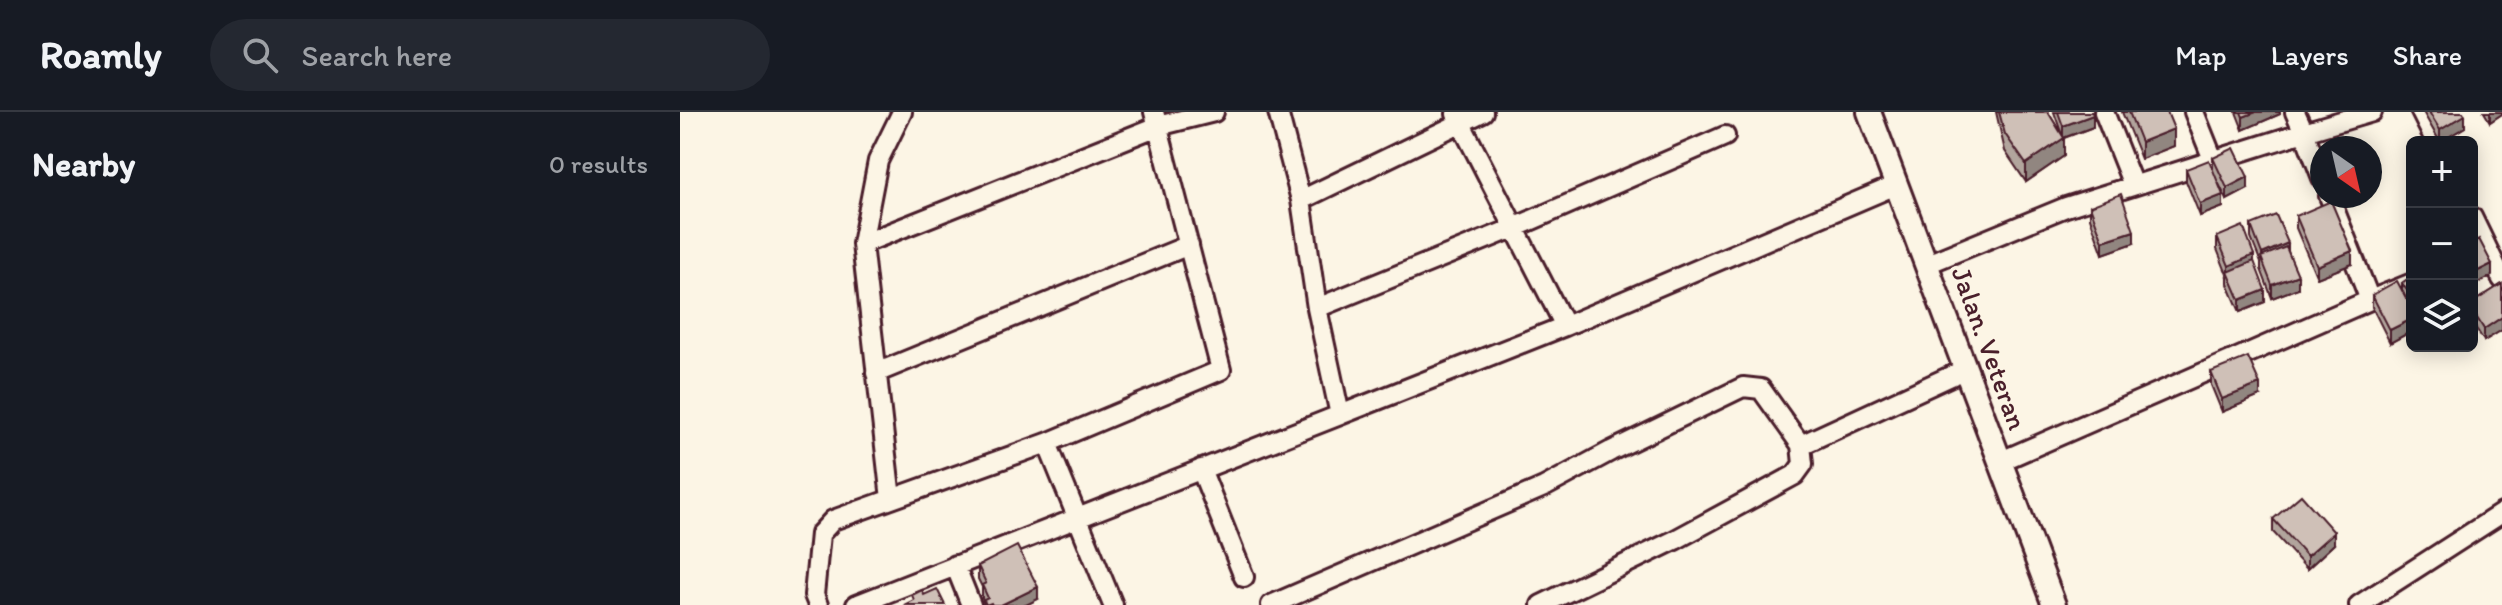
<!DOCTYPE html>
<meta charset="utf-8">
<style>
:root{--surface:#171b24;--page:#242831;--text:#f1f3f6;--muted:#9ea1a6;--line:#363941}
body{margin:0;font-family:Itim,sans-serif;background:var(--page);color:var(--text)}
.controls{position:absolute;right:24px;top:24px;display:grid;overflow:hidden;border-radius:12px;box-shadow:0 4px 20px #0003}
.controls button{width:72px;height:72px;display:grid;place-items:center;padding:0;border:0;border-bottom:2px solid var(--line);background:var(--surface);color:var(--text);font:40px sans-serif}
.compass{position:absolute;left:1630px;top:24px;width:72px;height:72px;border-radius:50%;background:var(--surface);box-shadow:0 4px 20px #0003;rotate:146deg}
.list{margin:0;padding:0;list-style:none}
h2{display:flex;justify-content:space-between;align-items:center;height:104px;margin:0;padding:0 32px;font-size:34px}
h2 small{font-size:26px;font-weight:400;color:var(--muted)}
.icon{flex:none;width:44px;height:44px;fill:none;stroke:currentColor;stroke-width:2;stroke-linecap:round;stroke-linejoin:round}
.map{position:relative;flex:none;width:1822px;height:493px;overflow:hidden}
header{display:flex;align-items:center;gap:48px;box-sizing:border-box;height:112px;padding:0 40px;background:var(--surface);border-bottom:2px solid var(--line)}
header strong{font-size:38px}
nav{display:flex;gap:44px;margin-inline-start:auto;font-size:28px}
.search{width:560px;height:72px;background:var(--page);display:flex;align-items:center;gap:20px;box-sizing:border-box;padding:0 28px;border-radius:44px;color:var(--muted);font-size:30px}
main{display:flex}
aside{flex:1;background:var(--surface)}
.map>svg:first-child{display:block}
.lines{fill:none;stroke-linecap:round;stroke-linejoin:round}
.minor-casing{stroke:#4a1f2b;stroke-width:24}
.tertiary-casing{stroke:#4a1f2b;stroke-width:28}
.minor{stroke:#fcf5e5;stroke-width:18}
.tertiary{stroke:#fcf5e5;stroke-width:22}
.wall{fill:#b2a59d;stroke:#4a1f2b;stroke-width:2}
.shaded-wall{fill:#918680;stroke:#4a1f2b;stroke-width:2}
.building{fill:#cfc0b7;stroke:#4a1f2b;stroke-width:2}
.labels{text-anchor:middle;dominant-baseline:central;stroke-width:7;stroke-linejoin:round;paint-order:stroke}
.street-label{font-size:28px;fill:#4a1f2b;stroke:#fcf5e5}
</style>
<header>
<strong>Roamly</strong>
<div class="search"><svg class="icon" aria-label="search" viewBox="0 0 24 24"><circle cx="10" cy="10" r="6"/><path d="M15 15l6 6"/></svg>Search here</div>
<nav><a>Map</a><a>Layers</a><a>Share</a></nav>
</header>
<main>
<aside>
<h2>Nearby<small>0 results</small></h2>
<ul class="list">
</ul>
</aside>
<div class="map">
<svg width="1822" height="493" viewBox="0 0 1822 493">
<rect width="100%" height="100%" fill="#fcf5e5"/>
<filter id="ink" filterUnits="userSpaceOnUse"><feTurbulence type="fractalNoise" baseFrequency=".0125" numOctaves="2"/><feDisplacementMap in="SourceGraphic" scale="16" xChannelSelector="R" yChannelSelector="G"/><feConvolveMatrix kernelMatrix="1 2 1 2 8 2 1 2 1" color-interpolation-filters="sRGB"/></filter>
<g filter="url(#ink)">
<g class="lines">
<g class="minor-casing">
<path id="minor" d="M598 0 621 88
M803 0 621 88 637 196 660 303 885 214 1216 73
M1424 0 1453 73
M1514 0 1534 50
M1741 0 1756 30
M776 2 885 214
M1642 66 1624 20 1692 0
M1649 84 1690 188 1732 171
M1792 105 1822 167
M182 132 478 14 534 0
M1247 152 1386 95 1624 20 1615 0
M637 196 836 115 1045 24
M196 261 509 133
M367 331 433 493
M1319 350 1690 188
M521 357 564 465
M211 387 182 132 198 49 222 0
M275 453 291 493
M138 493 134 483 140 422 153 408 367 331 541 258 474 0
M176 493 660 303
M591 493 864 375 931 339 1063 275 1081 277 1121 333
M861 493 995 428 1115 363 1123 352 1121 333 1286 257
M1679 493 1822 401"/>
</g>
<g class="tertiary-casing">
<path id="tertiary" d="M1189 0 1374 493"/>
</g>
<use href="#minor" class="minor"/>
<use href="#tertiary" class="tertiary"/>
</g>
<path class="wall" d="M1316 0H1368L1382 23 1374 0H1412L1413 15 1384 26V44L1346 70 1325 39Z
M1442 0H1487L1494 34 1461 47Z
M1556 0H1600V2L1563 18Z
M1743 0H1783L1785 15 1760 30Z
M1804 0H1822V2L1810 10Z
M1533 46 1568 77 1547 88 1538 70 1543 95 1520 104 1506 69V57L1533 56Z
M1410 94 1454 131 1423 142 1410 106Z
M1616 104 1672 152 1637 166 1616 116Z
M1571 113 1608 139 1618 176 1592 186 1581 157V151L1571 126Z
M1537 125 1574 150 1585 190 1560 200 1548 172V165L1537 137Z
M1732 164V219L1710 231 1692 195V183L1722 178V171Z
M1822 172V218L1804 229 1792 210V191Z
M1531 260 1580 284 1542 300 1531 273Z
M1593 407 1654 432 1627 457 1593 420Z
M298 454 358 487 346 493H304L302 486V475L298 467Z"/>
<path class="shaded-wall" d="M1576 0H1600V2L1563 18V5Z
M1810 0H1822V2L1810 10Z
M1413 3V15L1383 26V14Z
M1785 3V15L1760 30V18Z
M1494 17V34L1461 47V30Z
M1384 26V44L1346 70V52Z
M1568 65V77L1547 88V76Z
M1543 83V95L1520 104V92Z
M1454 119V131L1423 142V129Z
M1608 131V144L1582 148V142Z
M1672 139V152L1637 166V154Z
M1574 143V155L1549 160V154Z
M1812 152V164L1792 174V162Z
M1618 163V176L1592 186V173Z
M1585 178V190L1560 200V188Z
M1822 205V218L1804 229V217Z
M1732 207V219L1710 231V218Z
M1580 272V284L1542 300V287Z
M1654 420V432L1627 457V444Z
M358 475V487L346 493H321Z"/>
<path class="building" d="M1319 0H1368L1384 26 1346 52 1325 22Z
M1378 0H1412L1413 3 1383 14Z
M1449 0H1487L1494 17 1461 30Z
M1561 0H1576L1563 5Z
M1749 0H1783L1785 3 1760 18Z
M1554 36 1568 65 1547 76 1533 46Z
M1529 48 1543 83 1520 92 1506 57Z
M1441 82 1454 119 1423 129 1410 94Z
M1651 89 1672 139 1637 154 1616 104Z
M1596 103 1608 131 1582 142 1571 113Z
M1563 114 1574 143 1549 154 1537 125Z
M1799 127 1812 152 1792 162V131Z
M1606 135 1618 163 1592 173 1581 145Z
M1574 149 1585 178 1560 188 1548 160Z
M1732 164V186L1722 171Z
M1717 169 1732 197V207L1710 218 1692 183Z
M1822 172V205L1804 217 1792 198V191Z
M1568 245 1580 272 1542 287 1531 260Z
M1621 383 1654 420 1627 444 1593 407Z
M337 434 358 475 321 493H312L311 491 306 493 304 488 308 486 302 473 306 471 298 454Z
M257 477 265 493H224L234 488 232 483 242 478 244 483Z"/>
</g>
<g class="labels">
<g class="street-label">
<text transform="translate(1310 236) rotate(70)">Jalan. Veteran</text>
</g>
</g>
</svg>
<div class="controls">
<button>+</button>
<button>−</button>
<button><svg class="icon" aria-label="layers" viewBox="0 0 24 24"><path d="M12 4l9 5-9 5-9-5zM3 14l9 5 9-5"/></svg></button>
</div>
<svg class="compass" viewBox="-18 -18 36 36"><path d="M0-13l5 13h-10z" fill="#e53935"/><path d="M0 13l5-13h-10z" fill="#9ea1a6"/></svg>
</div>
</main>
